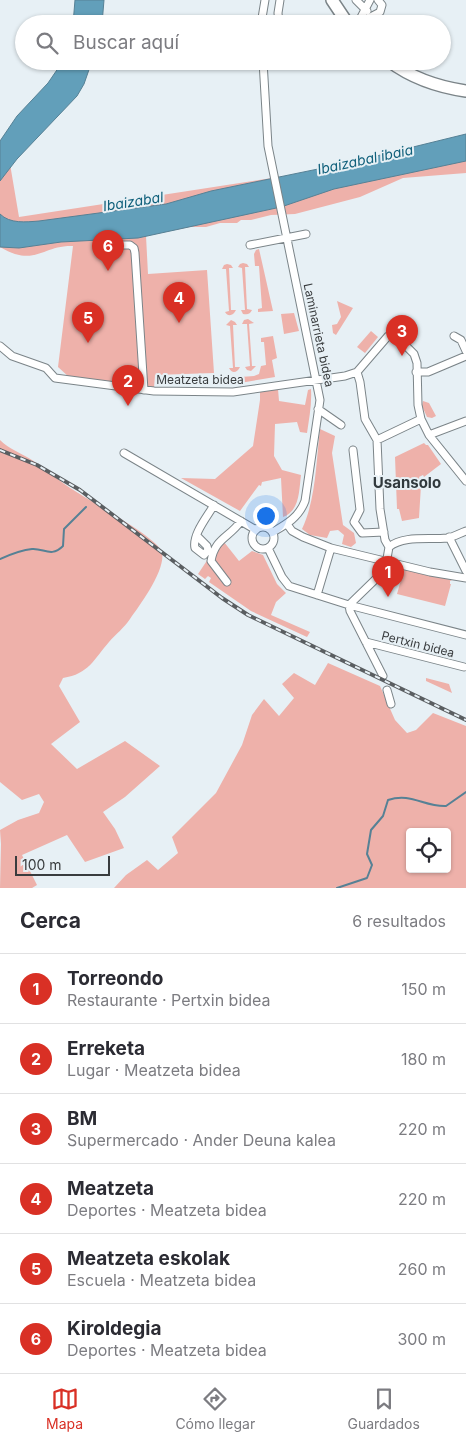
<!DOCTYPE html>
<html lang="es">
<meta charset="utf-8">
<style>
:root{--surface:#fff;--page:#f7f7f7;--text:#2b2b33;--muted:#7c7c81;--line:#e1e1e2;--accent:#d93025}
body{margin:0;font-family:Inter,sans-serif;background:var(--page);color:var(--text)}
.controls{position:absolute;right:15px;bottom:15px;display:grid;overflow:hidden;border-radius:5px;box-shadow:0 1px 4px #0004}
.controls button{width:45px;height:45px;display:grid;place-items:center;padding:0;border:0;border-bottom:1px solid var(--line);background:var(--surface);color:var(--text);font:25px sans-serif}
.scale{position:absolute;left:15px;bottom:12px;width:95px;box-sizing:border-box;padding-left:5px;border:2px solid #393c3e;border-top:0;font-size:14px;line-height:18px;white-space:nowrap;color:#393c3e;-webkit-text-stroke:4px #e7f0f5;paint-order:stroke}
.you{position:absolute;left:265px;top:515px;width:18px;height:18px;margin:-12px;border:4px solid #fff;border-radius:50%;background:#1a73e8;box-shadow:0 0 0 8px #1a73e833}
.badge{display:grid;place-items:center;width:32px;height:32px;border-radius:50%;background:var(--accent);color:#fff;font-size:16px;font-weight:700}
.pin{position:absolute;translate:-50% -41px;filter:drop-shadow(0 1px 2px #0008)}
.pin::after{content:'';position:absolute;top:26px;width:18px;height:15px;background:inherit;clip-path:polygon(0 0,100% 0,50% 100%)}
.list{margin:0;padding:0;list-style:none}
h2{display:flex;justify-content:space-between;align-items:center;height:65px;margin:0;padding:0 20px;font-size:21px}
h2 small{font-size:16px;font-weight:400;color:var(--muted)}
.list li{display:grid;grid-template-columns:32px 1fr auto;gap:15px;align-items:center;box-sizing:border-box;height:70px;padding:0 20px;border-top:1px solid var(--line)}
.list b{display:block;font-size:19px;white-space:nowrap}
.list p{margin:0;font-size:16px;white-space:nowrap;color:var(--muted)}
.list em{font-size:16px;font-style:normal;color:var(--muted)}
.icon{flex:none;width:28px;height:28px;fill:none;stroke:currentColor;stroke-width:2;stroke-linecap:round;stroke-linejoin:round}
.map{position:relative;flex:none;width:466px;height:888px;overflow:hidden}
.search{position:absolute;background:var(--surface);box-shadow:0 1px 4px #0004;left:15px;right:15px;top:15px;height:55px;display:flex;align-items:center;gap:12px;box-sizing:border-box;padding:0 18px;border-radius:28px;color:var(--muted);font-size:19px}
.sheet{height:485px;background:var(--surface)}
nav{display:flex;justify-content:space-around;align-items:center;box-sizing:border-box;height:70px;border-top:1px solid var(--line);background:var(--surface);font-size:14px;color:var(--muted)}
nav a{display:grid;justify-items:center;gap:2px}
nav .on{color:var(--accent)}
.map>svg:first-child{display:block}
.green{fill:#eeb1aa;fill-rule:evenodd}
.water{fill:#629fba;stroke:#568195}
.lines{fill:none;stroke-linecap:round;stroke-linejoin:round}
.stream{stroke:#568195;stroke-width:2}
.minor-casing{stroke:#7b8488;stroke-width:9}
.trunk-casing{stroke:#7b8488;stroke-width:14}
.minor{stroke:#fff;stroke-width:7}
.trunk{stroke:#fff;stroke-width:11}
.rail-casing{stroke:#5a5e61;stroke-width:4}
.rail{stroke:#e7f0f5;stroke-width:2;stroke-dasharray:5.5;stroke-linecap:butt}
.labels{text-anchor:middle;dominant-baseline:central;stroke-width:4;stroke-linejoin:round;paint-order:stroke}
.street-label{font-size:12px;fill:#393c3e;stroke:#e7f0f5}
.water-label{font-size:14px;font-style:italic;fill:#10607b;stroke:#e7f0f5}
.quarter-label{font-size:15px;font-weight:bold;fill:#31393d;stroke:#e7f0f5}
</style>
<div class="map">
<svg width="466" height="888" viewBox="0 0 466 888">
<rect width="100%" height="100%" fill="#e7f0f5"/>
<path class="green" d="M466 145V173L403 178 360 197 295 214 271 215 251 220H241L237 223H220L206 227H190L146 236 148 274 207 270 214 373 155 375 154 388 69 377 58 367 73 246C41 245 36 268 0 247V147L9 158 19 217 382 161Z
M259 249 273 311 258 312V309L262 308 259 266H255L254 254 256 250Z
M243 263 247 264 249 267H245L247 309 252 310C250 314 248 315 243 314L241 310H245L242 268 238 267 240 264Z
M227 264 231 265 233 268H229L231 310H236C233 316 228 317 225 312L229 311 226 269H222L224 265Z
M337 301 353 308 336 335 333 333 332 325 337 324 341 317Z
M294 313 299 331 284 334 281 314Z
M248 319 254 323 249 324 252 366H256L251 371 247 370 245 367 250 366 247 324H242L244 320Z
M231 320 235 322 237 325H233L235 367H240C237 373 232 374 229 368H233L230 326 226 325Z
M371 331 378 337 365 353 357 347Z
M273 336 277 358 272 360 275 377 240 383H224L227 378 254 376 259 374 261 366 266 365 264 342H261V338Z
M278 389 279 401 305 405 308 390 311 389C312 404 309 419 307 433L300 432 297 422 275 424 274 456 282 470 301 475C299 490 300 511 283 517L281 478 262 482 261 486 259 485 240 511 181 478 215 479 253 446 260 400V391Z
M423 401 429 403 436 416 432 418 427 417 422 406Z
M320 429 335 436 332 453 343 525 354 533 356 543 351 547 342 544 344 535 338 530 330 531 327 538 310 535 302 529C316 499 316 463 320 429Z
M0 440C9 449 21 453 32 460 47 470 60 482 75 491 90 501 158 538 162 552 166 570 140 605 130 619 124 628 116 634 109 642 94 659 89 674 63 678L59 686 80 722 51 744 77 769 125 741 160 766 125 797 103 812 115 829 124 848 85 862 67 835 22 855 37 885 32 888H0L1 844 0 830 18 820 39 813 44 802 39 794 22 800 0 782Z
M424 443 426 445H428L441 464 424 477 423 475 419 477 420 480 418 481V485H421L419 518 402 521 399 509H397L395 457Z
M224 542 239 561 252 551 263 555 277 584 286 593 276 602 271 615 310 632 307 637 251 611 209 582 211 578 208 576 205 579 198 574 216 547Z
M407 568 452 580 450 581V584H451L445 606 397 594 404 569Z
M328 663 380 686 395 720 407 733 416 730 433 713 466 726V888H114L126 875 147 860 158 870 178 853 172 837 216 793 242 745 252 715 264 699 279 716 294 698 282 684 294 673 315 685ZM410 832H447V869H410Z
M426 678 449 684 452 693 426 681Z"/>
<path class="water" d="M75 0H104L102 24H73Z
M63 61H92L84 84 77 96 17 159 0 181V141L17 116 48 83Z
M466 134V161L334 189 281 207 138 238 61 242 19 248 0 247V214C10 224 26 222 39 221L166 204 211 191 352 162Z"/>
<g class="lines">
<path class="stream" d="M0 559C9 555 21 550 32 549 44 548 51 558 63 546L64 529 86 507
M337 888 367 878 372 865 367 854 371 830 383 816 388 800C411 792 424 807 446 806L466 792"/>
<g class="minor-casing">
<path id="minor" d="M356 0 367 11
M359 21 370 0
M261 24 265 0
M279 24 278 13 280 0
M357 24 380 12 382 5 378 0
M263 61 268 146 320 400 305 501C299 517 287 524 273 532
M119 245H130L134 248 135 253 144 390
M250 245 306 234
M454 336 461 340 466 351
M0 346 12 356 46 368 55 378 154 391 233 392 345 376 357 372 388 336H396L414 354 417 363 418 405 421 419 429 435 466 481
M357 372 360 382 365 419 377 440 380 509 385 540 389 547
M416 372H428L466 356
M318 409 341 425
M429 435 466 421
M377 440 421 419
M353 450 360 510 354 522 362 533 384 532
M124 453 256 530
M287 524 292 531 303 537 331 548 430 572 466 578
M252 538a11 11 0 1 1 22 0a11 11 0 1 1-22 0Z
M197 536 207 546 208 550 204 555 195 548C192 535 207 517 214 505
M449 537 466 571
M268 548 282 577 289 586 349 605 466 635
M227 582 211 561C215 538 229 538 241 521
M317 595 331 548
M366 642 464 667
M383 676 350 611 349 605 385 570 389 547C404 535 429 540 447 538 454 537 460 533 466 531
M387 690 391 704"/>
</g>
<g class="trunk-casing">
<path id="trunk" d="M332 0 348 24
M389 61C413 79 438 87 466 91"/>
</g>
<use href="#minor" class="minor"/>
<use href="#trunk" class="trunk"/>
<g class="rail-casing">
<path id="rail" d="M0 450 37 465 80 490 222 598 248 615 466 720"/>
</g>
<use href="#rail" class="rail"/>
</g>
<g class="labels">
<g class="street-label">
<text transform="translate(319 335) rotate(78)">Laminarrieta bidea</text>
<text x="200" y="379">Meatzeta bidea</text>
<text transform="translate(418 644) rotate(14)">Pertxin bidea</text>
</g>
<g class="water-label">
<text transform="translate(365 159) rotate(-12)">Ibaizabal ibaia</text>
<text transform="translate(133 201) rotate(-9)">Ibaizabal</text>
</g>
<g class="quarter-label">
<text x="407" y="482">Usansolo</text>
</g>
</g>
</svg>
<div class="controls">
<button><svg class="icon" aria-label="locate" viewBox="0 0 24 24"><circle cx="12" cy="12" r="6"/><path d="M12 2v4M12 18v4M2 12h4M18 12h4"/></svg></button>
</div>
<div class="scale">100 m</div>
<div class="you"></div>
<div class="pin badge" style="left:388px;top:597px">1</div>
<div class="pin badge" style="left:128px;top:406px">2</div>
<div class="pin badge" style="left:402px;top:356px">3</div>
<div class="pin badge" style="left:179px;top:323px">4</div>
<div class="pin badge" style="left:88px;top:343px">5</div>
<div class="pin badge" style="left:108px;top:271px">6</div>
<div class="search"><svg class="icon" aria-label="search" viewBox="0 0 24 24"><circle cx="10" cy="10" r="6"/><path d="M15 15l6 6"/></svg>Buscar aquí</div>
</div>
<section class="sheet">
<h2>Cerca<small>6 resultados</small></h2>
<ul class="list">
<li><span class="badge">1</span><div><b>Torreondo</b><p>Restaurante · Pertxin bidea</p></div><em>150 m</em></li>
<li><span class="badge">2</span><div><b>Erreketa</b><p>Lugar · Meatzeta bidea</p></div><em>180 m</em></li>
<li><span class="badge">3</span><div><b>BM</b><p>Supermercado · Ander Deuna kalea</p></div><em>220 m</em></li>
<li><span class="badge">4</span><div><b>Meatzeta</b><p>Deportes · Meatzeta bidea</p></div><em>220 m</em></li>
<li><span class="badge">5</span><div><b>Meatzeta eskolak</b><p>Escuela · Meatzeta bidea</p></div><em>260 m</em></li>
<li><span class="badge">6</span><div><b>Kiroldegia</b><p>Deportes · Meatzeta bidea</p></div><em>300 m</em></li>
</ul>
</section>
<nav>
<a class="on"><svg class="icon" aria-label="map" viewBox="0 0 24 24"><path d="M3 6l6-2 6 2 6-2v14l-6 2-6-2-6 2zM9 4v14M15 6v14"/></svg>Mapa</a>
<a><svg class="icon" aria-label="directions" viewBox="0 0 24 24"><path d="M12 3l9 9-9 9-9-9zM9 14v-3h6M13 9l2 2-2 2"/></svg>Cómo llegar</a>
<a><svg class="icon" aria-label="saved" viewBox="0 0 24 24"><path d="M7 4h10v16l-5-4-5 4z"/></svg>Guardados</a>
</nav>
